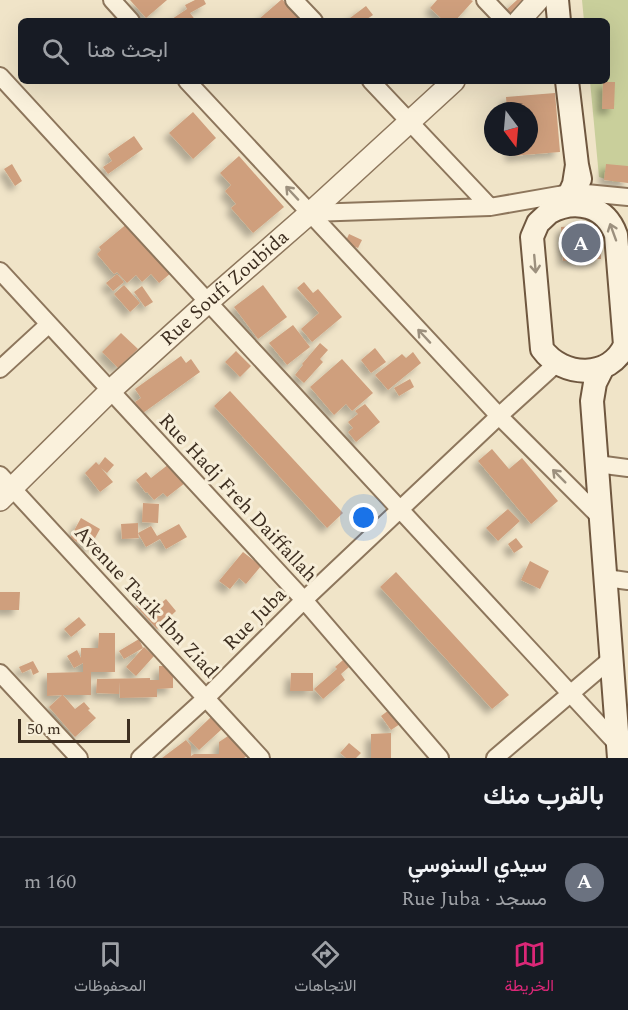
<!DOCTYPE html>
<html lang="ar">
<meta charset="utf-8">
<style>
:root{--surface:#171b24;--page:#20242c;--text:#f1f3f6;--muted:#9ea1a6;--line:#363941;--accent:#db2777}
body{margin:0;font-family:Spectral,Vazirmatn,serif;background:var(--page);color:var(--text);direction:rtl}
.compass{position:absolute;left:484px;top:102px;width:54px;height:54px;border-radius:50%;background:var(--surface);box-shadow:0 6px 24px #0002;rotate:164deg}
.scale{position:absolute;left:18px;bottom:15px;width:112px;box-sizing:border-box;padding-left:6px;border:3px solid #3d2e20;border-top:0;font-size:16px;line-height:21px;white-space:nowrap;color:#3d2e20;-webkit-text-stroke:4px #f7eed8;paint-order:stroke}
.you{position:absolute;left:364px;top:518px;width:21px;height:21px;margin:-15px;border:4px solid #fff;border-radius:50%;background:#1a73e8;box-shadow:0 0 0 9px #1a73e833}
.badge{display:grid;place-items:center;width:39px;height:39px;border-radius:50%;background:var(--accent);color:#fff;font-size:20px;font-weight:700}
.pin{position:absolute;translate:-50% -50%;border:3px solid #fff;box-shadow:0 2px 6px #0006}
.list{margin:0;padding:0;list-style:none}
h2{display:flex;justify-content:space-between;align-items:center;height:78px;margin:0;padding:0 24px;font-size:26px}
h2 small{font-size:20px;font-weight:400;color:var(--muted)}
.list li{display:grid;grid-template-columns:39px 1fr auto;gap:18px;align-items:center;box-sizing:border-box;height:90px;padding:0 24px;border-top:2px solid var(--line)}
.list b{display:block;font-size:22px;white-space:nowrap}
.list p{margin:0;font-size:20px;white-space:nowrap;color:var(--muted)}
.list em{font-size:20px;font-style:normal;color:var(--muted)}
.icon{flex:none;width:33px;height:33px;fill:none;stroke:currentColor;stroke-width:2;stroke-linecap:round;stroke-linejoin:round}
.map{position:relative;flex:none;width:628px;height:758px;overflow:hidden;direction:ltr}
.search{position:absolute;background:var(--surface);box-shadow:0 6px 24px #0002;left:18px;right:18px;top:18px;height:66px;display:flex;align-items:center;gap:15px;box-sizing:border-box;padding:0 21px;border-radius:9px;color:var(--muted);font-size:22px}
.sheet{height:168px;background:var(--surface)}
nav{display:flex;justify-content:space-around;align-items:center;box-sizing:border-box;height:84px;border-top:2px solid var(--line);background:var(--surface);font-size:16px;color:var(--muted)}
nav a{display:grid;justify-items:center;gap:3px}
nav .on{color:var(--accent)}
.map>svg:first-child{display:block}
.green{fill:#c9cf9b}
.building{fill:#cf9f7d;filter:url(#shadow)}
.lines{fill:none;stroke-linecap:round;stroke-linejoin:round}
.minor-casing{stroke:#8d765c;stroke-width:20}
.tertiary-casing{stroke:#8d765c;stroke-width:24}
.secondary-casing{stroke:#6f573f;stroke-width:26}
.minor{stroke:#faf1dc;stroke-width:16}
.tertiary{stroke:#faf1dc;stroke-width:21}
.secondary{stroke:#faf1dc;stroke-width:22}
.oneway{stroke:#9c907e}
.labels{text-anchor:middle;dominant-baseline:central;stroke-width:6;stroke-linejoin:round;paint-order:stroke}
.street-label{font-size:20px;fill:#3d2e20;stroke:#f7eed8}
</style>
<div class="map">
<svg width="628" height="758" viewBox="0 0 628 758">
<defs>
<filter id="shadow"><feDropShadow dx="-5.5" dy="5.5" stdDeviation="3" flood-color="#0004"/></filter>
</defs>
<rect width="100%" height="100%" fill="#f0e4c8"/>
<path class="green" d="M582 0H628V181L615 182 599 177 590 81H607V21H584Z"/>
<path class="building" d="M130 0H167L146 18Z
M195 0H204L206 4 190 13 196 21H169L187 9 185 5Z
M281 0H283L300 19 298 21H260L259 19Z
M437 0H471L473 1 455 21H444L430 8Z
M517 0H523L526 3 511 16 506 10Z
M366 6 373 15 364 21H346Z
M603 82H615L614 109H602Z
M555 93 560 152 511 156 510 147H529V111H507L506 97Z
M193 112 216 138 193 159 169 133Z
M134 136 143 149 108 174 103 167 112 161 108 154Z
M239 156 284 207 253 233 231 208 236 204 225 191 231 185 220 173Z
M12 164 22 181 15 186 4 169Z
M606 164 628 166V183L604 180Z
M128 223 171 273 159 283 151 274 142 282 136 275 127 283 117 272 114 274 97 254 101 250 99 247Z
M599 224 601 259 563 261 561 227Z
M349 234 362 240 358 248 345 243Z
M117 274 124 282 113 291 106 283Z
M304 282 313 293 318 289 342 317 312 342 301 329 319 313 297 288Z
M124 285 140 303 130 312 114 294Z
M263 285 287 317 258 339 234 307Z
M142 286 153 302 145 307 134 292Z
M293 325 310 347 287 365 269 343Z
M121 333 138 349 118 368 102 352Z
M320 343 328 350 320 359 323 362 304 383 295 375 303 365 302 364Z
M375 348 386 362 371 373 361 360Z
M236 351 251 366 240 377 225 362Z
M413 352 421 363 388 390 375 375 402 354 406 358Z
M181 356 186 363 191 359 200 372 143 413 135 402 141 398 135 389Z
M342 359 373 393 352 411 346 404 334 415 310 387Z
M410 379 414 387 399 396 394 388Z
M230 391 343 513 327 528 214 406Z
M365 404 380 422 356 442 348 432 353 428 348 422 358 414 355 411Z
M492 449 509 469 522 458 558 501 531 524 478 461Z
M105 457 114 465 107 473 101 468 113 482 100 492 85 473 96 462 99 465Z
M169 464 185 483 167 497 163 493 154 500 147 492 146 493 136 480 146 472 151 478Z
M143 503 159 504 158 523 142 522Z
M508 509 520 521 498 541 486 528Z
M81 518 100 529 89 549 70 538Z
M138 523V533L151 526 157 536 179 524 187 537 166 549 160 539 146 547 138 533 139 538 122 539 121 524Z
M516 538 523 547 514 553 508 544Z
M243 552 261 566 246 584 239 578 230 589 219 581Z
M530 561 549 571 540 589 521 580Z
M396 572 509 695 492 709 380 587Z
M0 592H20L19 610H0Z
M145 598 154 609 166 599 176 611 157 629 136 606Z
M79 617 86 625 71 637 64 629Z
M99 633H115V672H91V695H63L75 709 84 702 90 709 88 710 96 718 75 737 49 707 62 695 47 696V673L83 672V663L74 668 67 656 77 650 81 658V648H98Z
M139 639 143 648 124 659 119 651Z
M144 647 154 656 136 676 126 667Z
M343 660 349 667 341 674 345 680 323 699 314 689 337 669 335 667Z
M33 661 39 672 33 675 31 669 22 673 19 667Z
M159 666H173V688L157 689V697L120 698 119 682V694L96 693 97 679 150 678V680H159Z
M291 673H313V691H290Z
M389 710 400 724 391 730 381 716Z
M211 717 222 729 199 750 188 739Z
M391 733V758H371V734Z
M231 734 247 756 244 758H162L186 740 191 746V756L194 754H219V742Z
M349 743 361 753 356 758H346L340 753Z"/>
<g class="lines">
<g class="minor-casing">
<path id="minor" d="M112 0 131 21
M294 0 314 21
M485 0 505 21
M0 76 208 302 618 745
M187 81 499 416 601 518
M371 81 490 207
M310 213 490 207 570 193H586L628 197
M0 271 304 600 440 758
M0 369 49 324
M597 464 628 468
M0 475 261 758
M606 578 628 581
M0 673 79 758
M140 758 206 698 304 600 499 416 557 363
M495 758 611 659"/>
</g>
<g class="tertiary-casing">
<g id="tertiary">
<path d="M519 21 538 0"/>
<path id="s1" d="M0 500 110 391 208 302 310 213 454 81"/>
</g>
</g>
<g class="secondary-casing">
<path id="secondary" d="M557 0 559 21
M567 81 577 165 580 179
M550 212C576 198 606 206 616 235L625 345C610 379 563 378 542 349L532 237 538 223 570 193 574 184 577 165
M603 367 595 383 592 401 619 758"/>
</g>
<use href="#minor" class="minor"/>
<use href="#tertiary" class="tertiary"/>
<use href="#secondary" class="secondary"/>
</g>
<defs><path id="oneway-shaft" d="M-6 0H5M1.5-3L5.5 0L1.5 3" fill="none" stroke-width="1.6" stroke-linecap="round" stroke-linejoin="round" transform="scale(1.5)"/></defs>
<g class="oneway">
<use href="#oneway-shaft" transform="translate(292 193) rotate(-133)"/>
<use href="#oneway-shaft" transform="translate(613 232) rotate(-110)"/>
<use href="#oneway-shaft" transform="translate(535 264) rotate(85)"/>
<use href="#oneway-shaft" transform="translate(424 336) rotate(-133)"/>
<use href="#oneway-shaft" transform="translate(559 476) rotate(-135)"/>
</g>
<g class="labels">
<g class="street-label">
<text stroke="none"><textPath href="#s1" startOffset="309">Rue Soufi Zoubida</textPath></text>
<text transform="translate(238 498) rotate(47)">Rue Hadj Freh Daiffallah</text>
<text transform="translate(146 602) rotate(47)">Avenue Tarik Ibn Ziad</text>
<text transform="translate(255 619) rotate(-45)">Rue Juba</text>
</g>
</g>
</svg>
<svg class="compass" viewBox="-18 -18 36 36"><path d="M0-13l5 13h-10z" fill="#e53935"/><path d="M0 13l5-13h-10z" fill="#9ea1a6"/></svg>
<div class="scale">50 m</div>
<div class="you"></div>
<div class="pin badge" style="left:581px;top:243px;background:#6b7280">A</div>
<div class="search"><svg class="icon" aria-label="search" viewBox="0 0 24 24"><circle cx="10" cy="10" r="6"/><path d="M15 15l6 6"/></svg>ابحث هنا</div>
</div>
<section class="sheet">
<h2>بالقرب منك<small></small></h2>
<ul class="list">
<li><span class="badge" style="background:#6b7280">A</span><div><b>سيدي السنوسي</b><p>مسجد · Rue Juba</p></div><em>160 m</em></li>
</ul>
</section>
<nav>
<a class="on"><svg class="icon" aria-label="map" viewBox="0 0 24 24"><path d="M3 6l6-2 6 2 6-2v14l-6 2-6-2-6 2zM9 4v14M15 6v14"/></svg>الخريطة</a>
<a><svg class="icon" aria-label="directions" viewBox="0 0 24 24"><path d="M12 3l9 9-9 9-9-9zM9 14v-3h6M13 9l2 2-2 2"/></svg>الاتجاهات</a>
<a><svg class="icon" aria-label="saved" viewBox="0 0 24 24"><path d="M7 4h10v16l-5-4-5 4z"/></svg>المحفوظات</a>
</nav>
